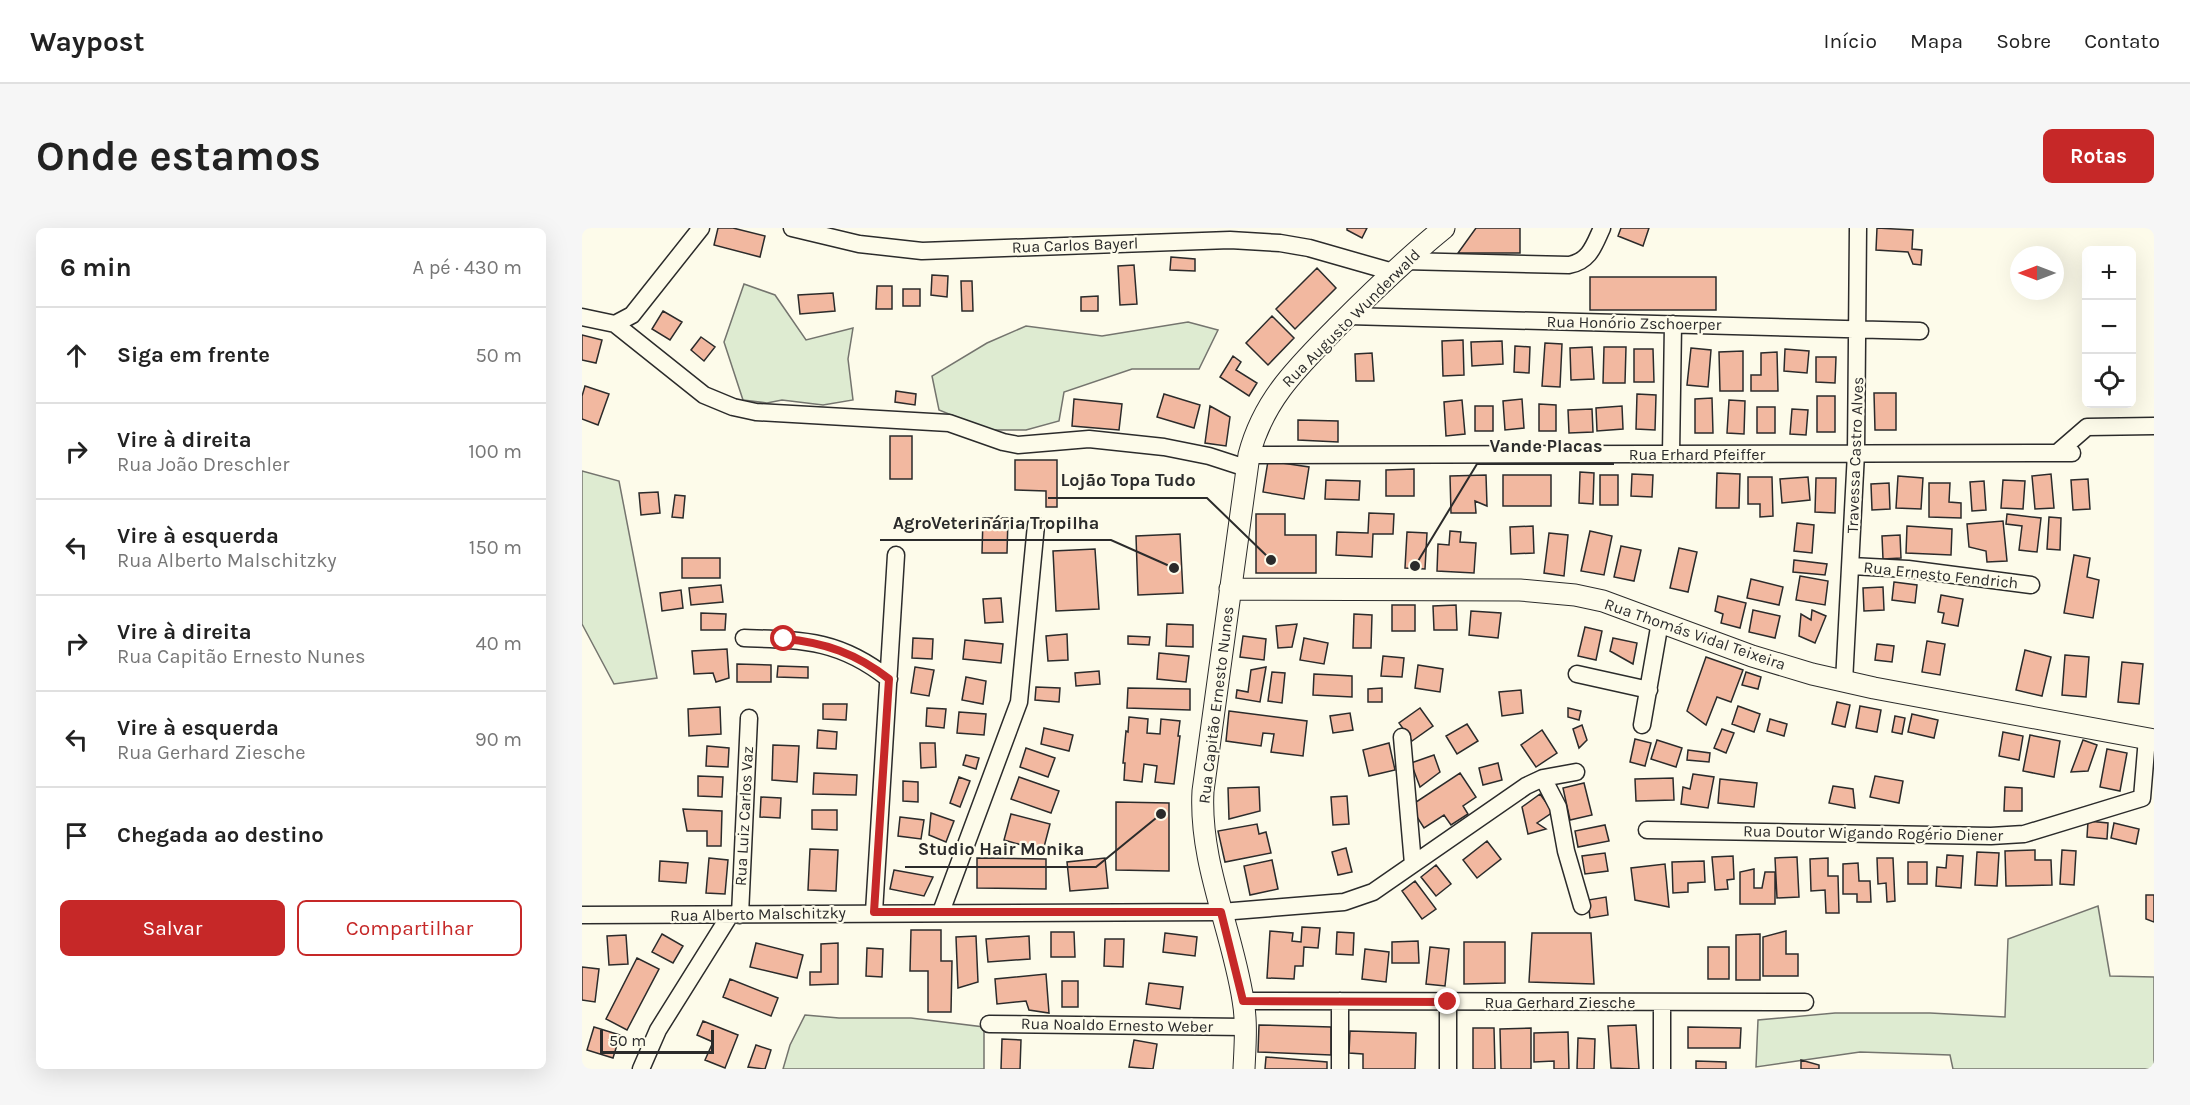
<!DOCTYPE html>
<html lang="pt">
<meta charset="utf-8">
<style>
:root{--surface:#fff;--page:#f6f6f6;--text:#222;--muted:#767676;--line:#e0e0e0;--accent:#c62828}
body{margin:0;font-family:Karla,sans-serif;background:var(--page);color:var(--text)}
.controls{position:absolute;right:18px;top:18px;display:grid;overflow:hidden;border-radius:9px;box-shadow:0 6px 24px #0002}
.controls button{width:54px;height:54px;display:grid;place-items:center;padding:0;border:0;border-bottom:2px solid var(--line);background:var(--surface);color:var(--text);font:30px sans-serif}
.compass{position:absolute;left:1428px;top:18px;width:54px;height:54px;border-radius:50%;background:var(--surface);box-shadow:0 6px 24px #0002;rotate:270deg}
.scale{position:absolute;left:18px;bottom:15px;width:114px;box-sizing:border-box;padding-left:6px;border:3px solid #2b2b2b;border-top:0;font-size:16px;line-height:21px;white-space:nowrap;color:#2b2b2b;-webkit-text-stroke:4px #fdfbea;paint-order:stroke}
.stop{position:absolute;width:18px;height:18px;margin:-14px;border:4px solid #c62828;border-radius:50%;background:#fff}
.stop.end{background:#c62828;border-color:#fff;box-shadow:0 2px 6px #0008}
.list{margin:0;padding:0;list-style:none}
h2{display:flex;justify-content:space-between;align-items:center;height:78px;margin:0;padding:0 24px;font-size:26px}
h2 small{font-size:20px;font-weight:400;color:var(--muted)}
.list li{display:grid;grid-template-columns:39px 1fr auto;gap:18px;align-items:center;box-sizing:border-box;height:96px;padding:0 24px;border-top:2px solid var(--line)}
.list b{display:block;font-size:22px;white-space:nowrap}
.list p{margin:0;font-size:20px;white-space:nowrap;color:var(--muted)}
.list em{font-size:20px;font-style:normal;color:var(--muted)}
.actions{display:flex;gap:12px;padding:18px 24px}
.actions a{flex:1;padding:14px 0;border:2px solid var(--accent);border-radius:9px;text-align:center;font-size:21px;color:var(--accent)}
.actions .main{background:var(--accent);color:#fff}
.icon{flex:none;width:33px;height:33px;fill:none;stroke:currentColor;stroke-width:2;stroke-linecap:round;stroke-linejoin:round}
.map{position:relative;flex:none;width:1572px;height:841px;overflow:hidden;border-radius:9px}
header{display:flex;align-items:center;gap:36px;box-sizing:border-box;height:84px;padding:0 30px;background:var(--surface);border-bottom:2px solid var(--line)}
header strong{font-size:28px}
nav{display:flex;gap:33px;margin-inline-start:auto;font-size:21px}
.intro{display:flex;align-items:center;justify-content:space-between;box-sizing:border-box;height:144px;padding:0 36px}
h1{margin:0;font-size:42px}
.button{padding:15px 27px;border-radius:9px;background:var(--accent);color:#fff;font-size:21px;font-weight:700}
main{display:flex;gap:36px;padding:0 36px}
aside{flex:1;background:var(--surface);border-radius:9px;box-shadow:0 6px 24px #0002}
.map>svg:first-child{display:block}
.green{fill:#deebd1;stroke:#74746e;stroke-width:1.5}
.building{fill:#f2b8a0;stroke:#2b2b2b;stroke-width:1.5}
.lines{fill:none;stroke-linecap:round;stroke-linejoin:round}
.minor-casing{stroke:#2b2b2b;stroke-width:19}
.major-casing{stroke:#2b2b2b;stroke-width:23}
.minor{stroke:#fdfbea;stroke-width:16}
.major{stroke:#fdfbea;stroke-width:21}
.route{stroke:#c62828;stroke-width:8}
.labels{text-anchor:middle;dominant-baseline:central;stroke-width:4.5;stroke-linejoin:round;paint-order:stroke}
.street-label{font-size:16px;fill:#2b2b2b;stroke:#fdfbea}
.leader{fill:none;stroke:#2b2b2b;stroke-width:2}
.callout-dot{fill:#2b2b2b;stroke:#fdfbea;stroke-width:2}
.callout-label{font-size:18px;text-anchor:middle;font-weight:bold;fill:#2b2b2b;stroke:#fdfbea;stroke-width:4.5;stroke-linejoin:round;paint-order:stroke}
</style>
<header>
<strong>Waypost</strong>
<nav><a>Início</a><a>Mapa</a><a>Sobre</a><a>Contato</a></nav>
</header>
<div class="intro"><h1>Onde estamos</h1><a class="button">Rotas</a></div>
<main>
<aside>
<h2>6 min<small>A pé · 430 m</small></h2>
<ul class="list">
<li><svg class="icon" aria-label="ahead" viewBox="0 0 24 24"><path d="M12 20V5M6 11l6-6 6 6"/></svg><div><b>Siga em frente</b></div><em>50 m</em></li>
<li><svg class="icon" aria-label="right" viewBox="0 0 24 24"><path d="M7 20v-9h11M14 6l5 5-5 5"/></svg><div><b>Vire à direita</b><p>Rua João Dreschler</p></div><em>100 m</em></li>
<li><svg class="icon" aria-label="left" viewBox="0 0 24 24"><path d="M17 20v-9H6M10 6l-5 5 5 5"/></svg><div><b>Vire à esquerda</b><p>Rua Alberto Malschitzky</p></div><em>150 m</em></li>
<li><svg class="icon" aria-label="right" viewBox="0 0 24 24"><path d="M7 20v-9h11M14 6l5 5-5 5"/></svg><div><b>Vire à direita</b><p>Rua Capitão Ernesto Nunes</p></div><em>40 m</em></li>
<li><svg class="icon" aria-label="left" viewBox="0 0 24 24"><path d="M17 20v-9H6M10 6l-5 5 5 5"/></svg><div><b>Vire à esquerda</b><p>Rua Gerhard Ziesche</p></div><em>90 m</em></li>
<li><svg class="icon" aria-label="arrive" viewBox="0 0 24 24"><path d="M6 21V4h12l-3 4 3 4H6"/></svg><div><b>Chegada ao destino</b></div></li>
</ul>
<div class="actions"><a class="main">Salvar</a><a>Compartilhar</a></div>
</aside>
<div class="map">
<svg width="1572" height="841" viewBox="0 0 1572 841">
<rect width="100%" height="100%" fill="#fdfbea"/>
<path class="green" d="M162 56 193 67 224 112 271 100 266 131 271 172 241 177 200 172 185 175 161 172 142 114Z
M606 94 636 102 617 141H550L482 164 477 193 444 202H406L357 182 350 148 405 115 444 98 520 108Z
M0 243 37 253 75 450 32 456 0 396Z
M1516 678 1528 748 1572 749V841H1371L1368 827 1278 824 1174 839 1176 792 1253 785H1348L1423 789 1426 711Z
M223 787 257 790H329L402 799V841H201L208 817Z"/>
<path class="building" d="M136 0H151L183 8 178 29 132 17Z
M765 0H785L780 10 765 2Z
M894 0H938V25H876Z
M1039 0H1067L1061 18 1036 8Z
M1295 0 1331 2 1330 21 1340 22 1339 37 1331 36 1326 24 1294 22Z
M589 29 613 31V43L588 42Z
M552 37 555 76 538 77 536 38Z
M735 40 754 60 713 101 694 81Z
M350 47 366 48 365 69 349 67Z
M1008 49H1134V82H1008Z
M379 53H390L391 83H380Z
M295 58H310V81H294Z
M321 61H338V78H321Z
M251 65 253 83 218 86 216 67Z
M516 68V83H499V69Z
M81 83 100 94 88 112 70 101Z
M690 88 712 110 686 137 664 115Z
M0 107 20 112 14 135 0 132Z
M119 109 133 119 122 133 109 122Z
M881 112 882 147 861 148 860 113Z
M920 113 921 136 890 138 889 114Z
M963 115 980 116 978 159 960 158Z
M933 118 948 119 947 145 932 144Z
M1010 119 1012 151 989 152 988 120Z
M1022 119H1044L1043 155H1021Z
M1109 120 1129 122 1126 159 1105 157Z
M1052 121H1071L1072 154H1052Z
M1203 121 1227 123 1225 145 1202 143Z
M1161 123V163H1138L1137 124Z
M1195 124 1196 163H1169V147H1179V125Z
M790 125 792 153H774L773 126Z
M651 128 659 134 654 142 675 155 667 168 638 149Z
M1234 129H1254L1253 155 1234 154Z
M3 158 27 166 16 197 0 191V168Z
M314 163 334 166 333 177 313 174Z
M1292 165H1314V202H1293Z
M582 166 618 177 612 200 575 189Z
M1055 166 1074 167 1073 202 1054 201Z
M1235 168H1253V204H1235Z
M1130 170 1131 205H1113V171Z
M492 171 540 176 537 202 490 198Z
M940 171 942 200 923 202 921 173Z
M880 172 883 206 864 208 862 174Z
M1147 172 1163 173 1162 206 1145 205Z
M957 176 974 177V203H957Z
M628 178 648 189 644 218 623 215Z
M893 178H911V203H893Z
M1040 178 1041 201 1015 203 1014 180Z
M1175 179H1193V205H1175Z
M1010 181 1011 204 987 205 986 182Z
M1210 181 1226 182 1224 207 1208 206Z
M716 192 756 193V214L716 212Z
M308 208H330V251H308Z
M433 232H475V279H464V263L433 262Z
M686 233 727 239 722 271 681 264Z
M832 241V268H804V242Z
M998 244 1012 245 1011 276 997 275Z
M1135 245 1158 246 1157 280H1134Z
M1050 246 1071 247 1070 269 1049 268Z
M1469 246 1472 280 1453 281 1450 248Z
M904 247 905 278 893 273 894 285H869L868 248Z
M921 247H969V278H921Z
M1018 247H1036V277H1018Z
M1316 248 1341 250 1339 281 1314 280Z
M1166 249H1190L1191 288 1178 289V276H1166Z
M1226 249 1228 272 1200 275 1198 251Z
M1234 250H1254L1253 285 1233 284Z
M1506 251 1508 281 1491 282 1489 252Z
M744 252 778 253 777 272 743 271Z
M1421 252 1443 253 1441 281 1419 280Z
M1402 253 1404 282 1390 283 1388 254Z
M1307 255 1308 281 1290 282 1289 256Z
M1347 255H1368L1367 274 1379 275V290L1347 289Z
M76 264 78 285 59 287 57 265Z
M93 267 103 268 101 290 90 289Z
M787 285 812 286 811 306H791L790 329 754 327 755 304 786 305Z
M674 286H703V307H734V345H674Z
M1425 286 1459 290 1455 324 1437 322 1440 298 1424 296Z
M1467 289 1479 290 1478 322 1465 321Z
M401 290H426L425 325H400Z
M1421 293 1425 333 1405 334 1404 323 1387 319 1385 296Z
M1215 295 1232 297 1230 325 1212 323Z
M951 298 952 325 929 326 928 299Z
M1325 298 1370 301 1369 327 1324 325Z
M868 303 879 304 878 314 894 315 892 345 855 343 856 316 867 317Z
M1008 303 1030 308 1022 347 999 343Z
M825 304 845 305 843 341 823 340Z
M967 305 986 307 982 348 962 345Z
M598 306 601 365 556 367 554 308Z
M1318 307 1319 330 1301 331 1300 308Z
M1039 318 1059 322 1052 353 1032 349Z
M1097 320 1115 324 1106 364 1088 360Z
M513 321 517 381 474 383 471 323Z
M1492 327 1508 330 1505 349 1517 352 1511 390 1482 385Z
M100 330H138V350H100Z
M1212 332 1245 336 1243 347 1211 344Z
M1218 348 1246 353 1243 377 1214 372Z
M1169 351 1201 359 1197 377 1165 370Z
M1312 354 1335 357 1333 375 1310 372Z
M139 357 141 374 109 377 107 360Z
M1301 359 1302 382 1282 383 1281 360Z
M99 362 101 380 80 383 78 365Z
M1359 367 1381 371 1376 398 1360 395 1362 385 1356 384Z
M1136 368 1164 375 1158 400 1139 395 1141 386 1133 383Z
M419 370 421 394 403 395 401 371Z
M810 377H833V403H810Z
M874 377 875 402H852L851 378Z
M1171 382 1198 388 1193 410 1167 404Z
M1230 382 1244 388 1233 415 1217 408 1219 386 1229 392Z
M889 383 919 385 916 410 887 407Z
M119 385 144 386 143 402H119Z
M772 386 790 387 789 420H771Z
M585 396 611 397V419L584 418Z
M715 396 710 419 696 420 694 398Z
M1003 399 1020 403 1014 432 996 428Z
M485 406 486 432 466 433 464 408Z
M546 408 568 409 567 417 546 416Z
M661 408 684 411 682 432 658 429Z
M331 410 351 411 350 431 330 430Z
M722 410 746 415 742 436 718 432Z
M1031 410 1055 415 1051 436 1028 423Z
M383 412 421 416 419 435 381 431Z
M1345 413 1363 416 1358 447 1340 444Z
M1295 416 1312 418 1310 434 1293 432Z
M145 421 147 450 134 454 131 445 112 446 110 423Z
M1443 422 1469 429 1460 468 1434 462Z
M577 425 607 428 604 454 575 451Z
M1483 427 1507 429 1504 469 1480 467Z
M801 428 822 430 820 449 799 448Z
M1124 429 1161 442 1149 474 1135 469 1124 497 1105 483Z
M1540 434 1561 436 1557 476 1536 474Z
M155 436 189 437V454H155Z
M836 437 861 441 858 464 833 460Z
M196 438 226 439V450L195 449Z
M333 439 352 442 347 468 329 465Z
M684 439 678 474 654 470 655 462 666 464 669 442Z
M517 443 518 456 494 458 493 445Z
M690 444 703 445 700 475 686 473Z
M1164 444 1179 449 1176 461 1160 457Z
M732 446 770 448V469L731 467Z
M384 449 404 453 401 476 380 472Z
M454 459 478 460 477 474 453 472Z
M546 460 608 461V482L545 480Z
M800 460V474H786V461Z
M939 462 941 485 920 488 917 464Z
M1255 474 1268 477 1263 499 1250 496Z
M241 476H265L264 492 241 491Z
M1156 478 1178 486 1172 504 1150 496Z
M1278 478 1299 482 1295 504 1274 500Z
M138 479 139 506 107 508 106 481Z
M345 480 364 481 362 500 344 498Z
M838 480 851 498 830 513 817 495Z
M986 480 999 483 997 492 986 489Z
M647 483 725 493 721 528 689 524 692 506 681 505 679 518 644 513Z
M377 484 404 486 402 507 375 505Z
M768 485 771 502 751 505 748 488Z
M1330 486 1356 492 1352 510 1326 504Z
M1313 488 1323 490 1320 506 1310 504Z
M547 489 566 491 565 505 578 506 579 491 598 493 596 508H598L592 556 573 554 575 538 562 536 560 554 542 552 543 535H541L544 503 546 504Z
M1188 491 1205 496 1202 508 1185 503Z
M885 496 896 513 875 526 864 508Z
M1000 497 1005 512 997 520 991 501Z
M462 500 491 507 487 523 459 516Z
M1140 501 1152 505 1144 525 1132 520Z
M236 502 255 504 254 521 235 520Z
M960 502 975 525 954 539 939 517Z
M1421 504 1441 508 1437 532 1417 528Z
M1448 507 1478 513 1472 549 1441 543Z
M1053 511 1069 515 1063 538 1048 534Z
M1075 512 1100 520 1094 539 1069 531Z
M1501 512 1515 517 1506 543 1489 544Z
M338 515H353L354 539 339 540Z
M807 515 813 542 787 548 781 522Z
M191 517 217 518 215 554 190 552Z
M125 518 147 520 146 539 124 538Z
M444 520 473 530 466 549 438 539Z
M1525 521 1545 525 1538 563 1518 559Z
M1106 522 1128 525 1127 534 1105 532Z
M384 527 397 530 394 541 381 537Z
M852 527 858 544 838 559 829 535Z
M916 535 920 552 901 557 897 540Z
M232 545 275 547 274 567 231 566Z
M878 545 894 569 881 578 886 586 869 597 862 587 842 600 828 578Z
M1111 546 1132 549 1126 580 1099 576 1101 559 1108 561Z
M116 548 141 549 140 569 116 568Z
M1293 548 1321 553 1317 575 1288 569Z
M377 549 388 553 378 579 368 575Z
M437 549 477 563 469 585 429 571Z
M1091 550 1092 572 1054 573 1053 551Z
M1138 551 1175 555 1172 579 1136 575Z
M321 553 336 554V574L321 573Z
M1002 555 1010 587 988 592 981 560Z
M1251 558 1271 561 1273 580 1247 575Z
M677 559 678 583 647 591 646 560Z
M1423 559 1440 560V583H1422Z
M958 566 971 584 955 595 964 601 946 606 940 579Z
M765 568 767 596 751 597 749 569Z
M179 569 199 570 198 590 178 589Z
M534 574 587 575V643L534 642Z
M101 581 140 583 139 618H125V603H105Z
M230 582H255V602L230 601Z
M349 585 372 593 364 614 347 607Z
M429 586 468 596 461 623 422 612Z
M318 589 342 592 339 611 316 608Z
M1506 593 1526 595 1525 611 1505 609Z
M1532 595 1557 601 1554 616 1529 610Z
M675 596 677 606 684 604 689 625 643 634 636 603Z
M1023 597 1027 613 996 619 993 603Z
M905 613 919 631 895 650 881 632Z
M764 620 770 644 756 647 750 624Z
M228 621 256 622 254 663 226 662Z
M1453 622V632H1469L1470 657 1424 658 1423 623Z
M1480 622 1494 623 1492 657 1478 656Z
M1395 624 1417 625 1415 658 1393 657Z
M1023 625 1026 643 1003 646 1000 628Z
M1365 627 1381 628 1379 660 1354 658 1355 639 1364 640Z
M1151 628 1152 651 1145 652 1146 661 1133 662 1130 629Z
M1215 629 1217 669 1195 670 1193 630Z
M127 630 146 632 143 666 124 665Z
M395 630 464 631V661L395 660Z
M523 630 526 660 488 663 485 634Z
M1246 630V648H1256L1257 685H1244L1243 662 1229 663 1228 631Z
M1295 630H1311L1313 673 1305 674 1304 655 1296 656Z
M690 632 696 661 668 667 662 638Z
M78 633 106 635 104 655 77 653Z
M1122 633 1123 654 1106 655V664L1091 665 1090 634Z
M1326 634H1345V656H1326Z
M1276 635 1277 653H1288L1289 674H1275V666H1261V636Z
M1083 636 1087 679 1053 672 1049 640Z
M854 637 869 656 854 668 839 649Z
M1172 641V660H1180L1183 644H1193V676H1158V644Z
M312 642 351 649 342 668 308 661Z
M833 653 854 681 840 691 820 663Z
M1564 667H1572V694L1564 691Z
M1024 669 1026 687 1008 690 1006 672Z
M720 699 738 700 736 720 722 719 721 738H713L712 751 685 750 688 703 711 705 710 713 719 714Z
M329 702H359V733H370L369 784H346V743H328Z
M1204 703V726H1216V748H1181V709Z
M469 704H492L493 729H469Z
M755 704 772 705 771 727 754 726Z
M583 705 615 709 613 728 581 724Z
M950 705H1009L1012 756 947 754Z
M80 706 101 718 91 735 70 724Z
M1178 706V752H1154V707Z
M44 707 46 736 27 737 25 708Z
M394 708 396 754 376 760 374 709Z
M447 708 448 731 406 734 404 711Z
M523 711H542L541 739 522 738Z
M836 713 837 735H810V714Z
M882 714H923V755L882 756Z
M174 715 221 727 215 750 168 739Z
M256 715V756L228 757V744H239V716Z
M848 719 867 721 863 758 844 756Z
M1126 719H1147V751H1126Z
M285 720 301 721 300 749 284 748Z
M783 721 807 724 804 754 780 751Z
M55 730 77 741 45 802 24 791Z
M0 739 17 741 13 774 0 772Z
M464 746 467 785 447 782 444 773 415 776 413 751Z
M148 751 196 770 189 788 141 769Z
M480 753H496V779H480Z
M567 755 601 759 598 781 564 776Z
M121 793 156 807 143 840 123 832 131 814 115 807Z
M677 797 749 799V827L676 824Z
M1054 797 1057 841 1029 840 1026 798Z
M12 799 38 807 31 830 5 822Z
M1106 799 1159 800 1158 820H1106Z
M891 800H912L913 841H891Z
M949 800V841H919L918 801Z
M768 803 834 805 833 841H781V826L767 825Z
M986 804 987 841H972V833L952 834V805Z
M996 810 1013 811 1012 841H995Z
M420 811 439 812 438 841H419Z
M552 812 575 816 571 841 547 839Z
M174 817 189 822 183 841 166 839Z
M684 829 745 834V841H683Z
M1219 832 1237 837V841H1219Z
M1114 833 1144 834V841H1114Z"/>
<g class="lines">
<g class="minor-casing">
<path id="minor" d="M210 0 277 16 340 23 648 12 698 15 727 20 811 44
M822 33 987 37C1008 33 1012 17 1020 0
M766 88 1338 103
M0 89 33 96 50 87 119 0
M33 96 122 167 151 179 174 184 367 195 421 214 436 217 507 211 582 219 627 228 664 240
M1475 225 1505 199 1572 198
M1089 226 1091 96
M667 227 1490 225
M1269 338 1326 341 1449 357
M162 410C222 412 258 412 307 451
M995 446 1067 462
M1262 454 1274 225 1276 0
M1060 497 1078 394
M820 509 831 636
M961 550 976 579 984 623 1000 678
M1065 602 1409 608 1442 606 1560 570 1565 510
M292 684 314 327
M359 684 437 474 454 297
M0 687 639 684 762 674 791 664 944 558 961 550 994 544
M158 687 167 490
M661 773 1223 774
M866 774V841
M1080 774V841
M407 796 663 799
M59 841 76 802 148 687
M758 841V773"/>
</g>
<g class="major-casing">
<path id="major" d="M648 361 938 362 993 367 1021 373 1170 428 1230 446 1292 460 1572 512
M662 841C663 818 665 795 661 772 650 701 617 635 621 563L667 227C682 170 717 138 757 97 791 63 825 30 862 0"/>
</g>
<use href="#minor" class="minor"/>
<use href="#major" class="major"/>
</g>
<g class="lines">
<path class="route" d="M202 411C242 414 275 426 307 451L292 684H639L661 773 866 774"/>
</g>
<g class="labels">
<g class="street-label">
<text transform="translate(493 17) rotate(-2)">Rua Carlos Bayerl</text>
<text transform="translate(769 90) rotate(-45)">Rua Augusto Wunderwald</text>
<text transform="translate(1052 95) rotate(1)">Rua Honório Zschoerper</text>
<text x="1115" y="226">Rua Erhard Pfeiffer</text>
<text transform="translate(1273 227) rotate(-88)">Travessa Castro Alves</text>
<text transform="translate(1359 347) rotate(6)">Rua Ernesto Fendrich</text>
<text transform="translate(1113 406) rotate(19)">Rua Thomás Vidal Teixeira</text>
<text transform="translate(634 477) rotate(-83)">Rua Capitão Ernesto Nunes</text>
<text transform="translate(162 588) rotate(-87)">Rua Luiz Carlos Vaz</text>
<text transform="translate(1291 605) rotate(1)">Rua Doutor Wigando Rogério Diener</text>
<text transform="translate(176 686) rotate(-1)">Rua Alberto Malschitzky</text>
<text x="978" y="774">Rua Gerhard Ziesche</text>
<text transform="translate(535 797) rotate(1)">Rua Noaldo Ernesto Weber</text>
</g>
</g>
<path class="leader" d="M833 338L895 236H1032M689 332L625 270H466M592 340L529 312H298M579 586L514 639H323"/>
<g class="callout-dot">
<circle cx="833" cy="338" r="6"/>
<circle cx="689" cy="332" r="6"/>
<circle cx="592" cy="340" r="6"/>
<circle cx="579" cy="586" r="6"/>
</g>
<g class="callout-label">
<text x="964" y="224">Vande Placas</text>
<text x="546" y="258">Lojão Topa Tudo</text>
<text x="414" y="301">AgroVeterinária Tropilha</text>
<text x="419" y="627">Studio Hair Monika</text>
</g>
</svg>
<div class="controls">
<button>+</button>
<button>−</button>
<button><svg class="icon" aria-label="locate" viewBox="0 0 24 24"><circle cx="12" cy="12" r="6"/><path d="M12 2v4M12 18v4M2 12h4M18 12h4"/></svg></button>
</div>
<svg class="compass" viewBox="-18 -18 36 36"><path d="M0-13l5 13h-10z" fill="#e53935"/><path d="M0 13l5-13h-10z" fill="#767676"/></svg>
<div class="scale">50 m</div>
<div class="stop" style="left:202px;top:411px"></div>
<div class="stop end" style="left:866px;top:774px"></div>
</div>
</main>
